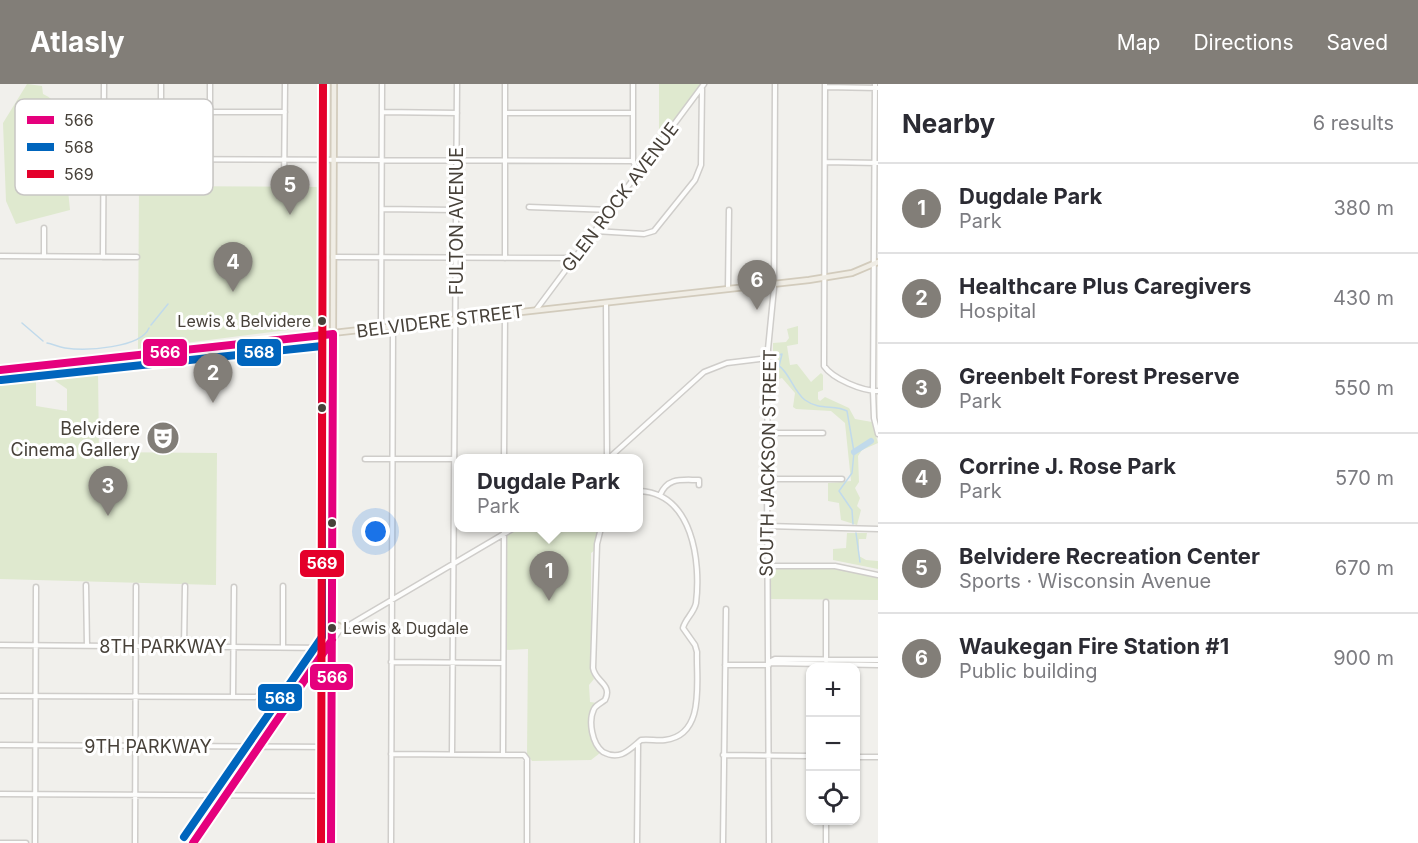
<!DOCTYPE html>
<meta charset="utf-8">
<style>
:root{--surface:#fff;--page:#f7f7f7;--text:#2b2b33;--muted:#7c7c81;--line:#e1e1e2;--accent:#827e78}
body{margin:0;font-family:Inter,sans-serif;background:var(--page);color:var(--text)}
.controls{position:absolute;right:18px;bottom:18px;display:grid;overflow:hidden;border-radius:12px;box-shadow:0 2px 4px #0004}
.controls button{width:54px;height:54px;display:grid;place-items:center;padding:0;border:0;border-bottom:2px solid var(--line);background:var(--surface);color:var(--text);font:30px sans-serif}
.you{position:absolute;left:376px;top:448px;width:21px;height:21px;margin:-15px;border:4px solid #fff;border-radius:50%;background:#1a73e8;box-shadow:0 0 0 9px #1a73e833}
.badge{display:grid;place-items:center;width:39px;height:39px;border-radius:50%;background:var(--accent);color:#fff;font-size:20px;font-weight:700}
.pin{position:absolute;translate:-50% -50px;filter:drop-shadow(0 2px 3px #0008)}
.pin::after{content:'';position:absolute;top:32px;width:21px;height:18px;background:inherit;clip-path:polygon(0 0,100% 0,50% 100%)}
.popup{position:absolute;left:454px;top:370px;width:189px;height:78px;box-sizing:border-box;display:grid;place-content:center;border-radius:12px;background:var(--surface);filter:drop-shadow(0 2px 4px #0005);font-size:20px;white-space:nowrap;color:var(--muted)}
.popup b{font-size:22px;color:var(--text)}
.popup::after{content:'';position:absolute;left:50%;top:100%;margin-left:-12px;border:12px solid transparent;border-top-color:var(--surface)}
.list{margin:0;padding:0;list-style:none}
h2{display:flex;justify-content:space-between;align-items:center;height:78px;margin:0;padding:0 24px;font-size:26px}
h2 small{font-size:20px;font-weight:400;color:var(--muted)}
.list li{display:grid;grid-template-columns:39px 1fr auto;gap:18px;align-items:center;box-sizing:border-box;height:90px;padding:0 24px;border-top:2px solid var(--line)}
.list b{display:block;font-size:22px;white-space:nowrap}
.list p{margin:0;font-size:20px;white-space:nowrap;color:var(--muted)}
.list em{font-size:20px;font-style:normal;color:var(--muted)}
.icon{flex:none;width:33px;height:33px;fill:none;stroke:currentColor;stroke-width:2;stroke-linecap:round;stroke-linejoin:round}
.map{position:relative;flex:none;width:878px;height:759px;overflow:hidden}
header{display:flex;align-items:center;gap:36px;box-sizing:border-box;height:84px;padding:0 30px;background:var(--accent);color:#fff}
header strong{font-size:28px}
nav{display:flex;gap:33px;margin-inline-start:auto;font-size:21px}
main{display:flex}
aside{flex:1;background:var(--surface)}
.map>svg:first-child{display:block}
.green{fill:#dfe9cf}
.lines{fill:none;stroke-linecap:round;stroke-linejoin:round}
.stream{stroke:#c1daeb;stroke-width:1.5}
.river{stroke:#c1daeb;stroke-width:6}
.minor-casing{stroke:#cfcdca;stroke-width:7}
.major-casing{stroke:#d2cbbc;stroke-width:8}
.minor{stroke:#fdfdfc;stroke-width:4}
.major{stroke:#f0ede5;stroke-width:4.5}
.bus-1-casing{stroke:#fff;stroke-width:12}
.bus-2-casing{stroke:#fff;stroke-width:12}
.bus-3-casing{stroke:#fff;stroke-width:12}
.bus-1{stroke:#e5007d;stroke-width:8}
.bus-2{stroke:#0065bd;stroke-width:8}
.bus-3{stroke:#e4002b;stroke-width:8}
.bus-dot{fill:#474139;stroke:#fff;stroke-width:2}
.labels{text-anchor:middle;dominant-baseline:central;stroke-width:6;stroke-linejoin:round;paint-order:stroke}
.bus-label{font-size:16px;fill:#474139;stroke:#fff;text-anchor:end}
.street-label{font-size:18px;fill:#474139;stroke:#fff}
.poi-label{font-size:18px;fill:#474139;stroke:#fff;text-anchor:end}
.key{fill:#fff;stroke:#c8c6c4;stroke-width:1.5}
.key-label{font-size:16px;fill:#474139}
.line-badge{stroke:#fff;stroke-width:2}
.badge-label{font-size:16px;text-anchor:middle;font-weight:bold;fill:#fff}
</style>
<header>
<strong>Atlasly</strong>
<nav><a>Map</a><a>Directions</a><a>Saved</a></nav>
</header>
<main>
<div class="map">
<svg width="878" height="759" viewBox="0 0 878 759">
<rect width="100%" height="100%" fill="#f1f0ec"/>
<path class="green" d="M27 0 42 2 43 10C70 22 69 56 70 82L54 83 48 93 68 106 70 126 16 140 6 117 3 39Z
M659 0H701L659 56Z
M139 102 328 103V241L138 265Z
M798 242V260L787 262 790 281 797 280 811 298 821 289 823 291V306L818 308V315L820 317 825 313 849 324 855 335 872 338 878 359 862 366 858 372 859 398 855 404 860 414 857 422 861 426 857 441 841 436 839 419 828 417V399L851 397 845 339 831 327 796 325 793 323 795 309 782 294 773 297V259L786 258 789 254 787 245Z
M98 286 99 368 217 369 216 501 0 495V296L36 292V322L67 327V305L51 294Z
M517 444H599L595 466 591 469V588L594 595 589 601 590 618 597 619C592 638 586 653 600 669L591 676 532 677 527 670 528 565 506 566V451Z
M847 449H867L866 455H859V472L866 476 878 477V485L833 476V465L846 464Z
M770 485H842L878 493V516L770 515Z"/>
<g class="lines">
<path class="stream" d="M22 239 43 257
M151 241 168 220
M47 259C53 260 58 263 65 264 86 267 141 264 149 244
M773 273 782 270 779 282C789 288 794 308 805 316 820 327 835 320 847 327L854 368 852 389 839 407 852 426 853 440
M856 449 860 478"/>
<path class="river" d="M854 368 871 357"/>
<g class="minor-casing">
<path id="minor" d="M633 0V77L638 89
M825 0 824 282C833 295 862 307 878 307
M875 0 873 307 874 334 878 350
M825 3 878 4
M210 28H285
M382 28 457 29
M505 29H633
M104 75 633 77
M161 75V0
M825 78 878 79
M210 100V0
M284 104 285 0
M529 123 611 126
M382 125 456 126
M44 144V172
M595 147 644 150 654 147 695 96 701 81 702 5
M0 172 137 173
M103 173 104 0
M333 173 568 174 573 176
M505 174V0
M728 205 729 126
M606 219 607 374
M536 226 704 0
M381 244 382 0
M767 349H823
M504 374 505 230
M609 374 704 288 727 279 768 274
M365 375H454
M767 395H842
M660 411C668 393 681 396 699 396V401
M767 442 878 445
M601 444 597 460 593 584C595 598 613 600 605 616 601 619 596 621 594 625 588 637 592 660 603 668 620 677 629 666 641 656 649 655 657 657 665 656 706 651 696 597 697 568L695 561 683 544C685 535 694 529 696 519 701 478 693 409 639 407
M767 482H835L878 491
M86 501 87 562
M0 561 326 564
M184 562 185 502
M283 562V502
M826 577V518
M391 578 503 579
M769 578 775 575 878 576
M770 579 878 581
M725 581H769
M0 612 292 613
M233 613 234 503
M0 661 332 663
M391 670 524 671 527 675V759
M452 670 457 0
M503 670 504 444
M723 671 810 672
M856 673H878
M0 710 332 712
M826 736V759
M0 759H26
M35 759 36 503
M135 759 136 502
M193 759 339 547 514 444
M391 759 393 243
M637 759 638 661
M723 759 726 525
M769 759 767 395 768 265 774 204 775 0"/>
</g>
<g class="major-casing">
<path id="major" d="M0 286 809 196 852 189 878 178
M332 539 343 544
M331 759 334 0"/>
</g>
<use href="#minor" class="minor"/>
<use href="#major" class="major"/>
<g class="bus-1-casing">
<path id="bus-1" d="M0 286 333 250 331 759
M193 759 332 556"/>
</g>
<g class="bus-2-casing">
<path id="bus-2" d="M1 296 322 262V553L184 753"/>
</g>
<g class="bus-3-casing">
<path id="bus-3" d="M321 759 323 0"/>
</g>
<use href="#bus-1" class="bus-1"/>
<use href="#bus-2" class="bus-2"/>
<use href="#bus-3" class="bus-3"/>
</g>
<defs>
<g id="theatre-disc" transform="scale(1.725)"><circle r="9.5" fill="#827e78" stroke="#fff"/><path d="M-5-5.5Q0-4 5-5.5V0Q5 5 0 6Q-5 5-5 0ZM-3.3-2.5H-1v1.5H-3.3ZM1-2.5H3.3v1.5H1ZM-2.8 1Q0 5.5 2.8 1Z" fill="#fff"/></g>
</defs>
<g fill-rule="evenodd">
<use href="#theatre-disc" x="163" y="354"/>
</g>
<g class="bus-dot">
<circle cx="322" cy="237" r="5"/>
<circle cx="322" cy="324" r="5"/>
<circle cx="332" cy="439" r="5"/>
<circle cx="332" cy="544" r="5"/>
</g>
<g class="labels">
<g class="bus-label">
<text x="311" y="237">Lewis &amp; Belvidere</text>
<text x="343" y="544" text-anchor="start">Lewis &amp; Dugdale</text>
</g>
<g class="street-label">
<text transform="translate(620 113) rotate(-53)">GLEN ROCK AVENUE</text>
<text transform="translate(456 137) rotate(-90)">FULTON AVENUE</text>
<text transform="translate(440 237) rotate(-7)">BELVIDERE STREET</text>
<text transform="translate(768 379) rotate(-89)">SOUTH JACKSON STREET</text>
<text x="163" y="562">8TH PARKWAY</text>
<text x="148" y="662">9TH PARKWAY</text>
</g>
<g class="poi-label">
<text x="140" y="344">Belvidere<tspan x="140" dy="21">Cinema Gallery</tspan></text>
</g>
</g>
<rect x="15" y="15" width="198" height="96" rx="9" class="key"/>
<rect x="27" y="32" width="27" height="8" fill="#e5007d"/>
<rect x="27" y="59" width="27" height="8" fill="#0065bd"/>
<rect x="27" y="86" width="27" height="8" fill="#e4002b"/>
<g class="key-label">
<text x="64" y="42">566</text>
<text x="64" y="69">568</text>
<text x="64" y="96">569</text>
</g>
<g class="line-badge">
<rect x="142" y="254" width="46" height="29" rx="6" fill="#e5007d"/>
<rect x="236" y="254" width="46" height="29" rx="6" fill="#0065bd"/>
<rect x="299" y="465" width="46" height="29" rx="6" fill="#e4002b"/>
<rect x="309" y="579" width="45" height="28" rx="6" fill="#e5007d"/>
<rect x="257" y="599" width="46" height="29" rx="6" fill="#0065bd"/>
</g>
<g class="badge-label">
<text x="165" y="274">566</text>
<text x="259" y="274">568</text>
<text x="322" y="485">569</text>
<text x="332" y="599">566</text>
<text x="280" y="620">568</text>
</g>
</svg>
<div class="controls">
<button>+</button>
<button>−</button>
<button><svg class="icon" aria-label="locate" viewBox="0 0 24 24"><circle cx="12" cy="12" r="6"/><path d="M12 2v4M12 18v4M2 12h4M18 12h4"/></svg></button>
</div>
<div class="you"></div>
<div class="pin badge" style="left:549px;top:517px">1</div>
<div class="popup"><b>Dugdale Park</b>Park</div>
<div class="pin badge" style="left:213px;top:319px">2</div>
<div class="pin badge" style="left:108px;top:432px">3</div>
<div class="pin badge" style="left:233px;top:208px">4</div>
<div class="pin badge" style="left:290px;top:131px">5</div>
<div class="pin badge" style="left:757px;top:226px">6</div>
</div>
<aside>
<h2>Nearby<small>6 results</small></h2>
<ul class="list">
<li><span class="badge">1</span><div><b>Dugdale Park</b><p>Park</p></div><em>380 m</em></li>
<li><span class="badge">2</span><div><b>Healthcare Plus Caregivers</b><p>Hospital</p></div><em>430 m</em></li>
<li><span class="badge">3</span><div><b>Greenbelt Forest Preserve</b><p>Park</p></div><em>550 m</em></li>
<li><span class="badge">4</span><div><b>Corrine J. Rose Park</b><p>Park</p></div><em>570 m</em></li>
<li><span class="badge">5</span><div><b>Belvidere Recreation Center</b><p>Sports · Wisconsin Avenue</p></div><em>670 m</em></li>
<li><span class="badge">6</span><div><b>Waukegan Fire Station #1</b><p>Public building</p></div><em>900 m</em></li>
</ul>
</aside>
</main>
